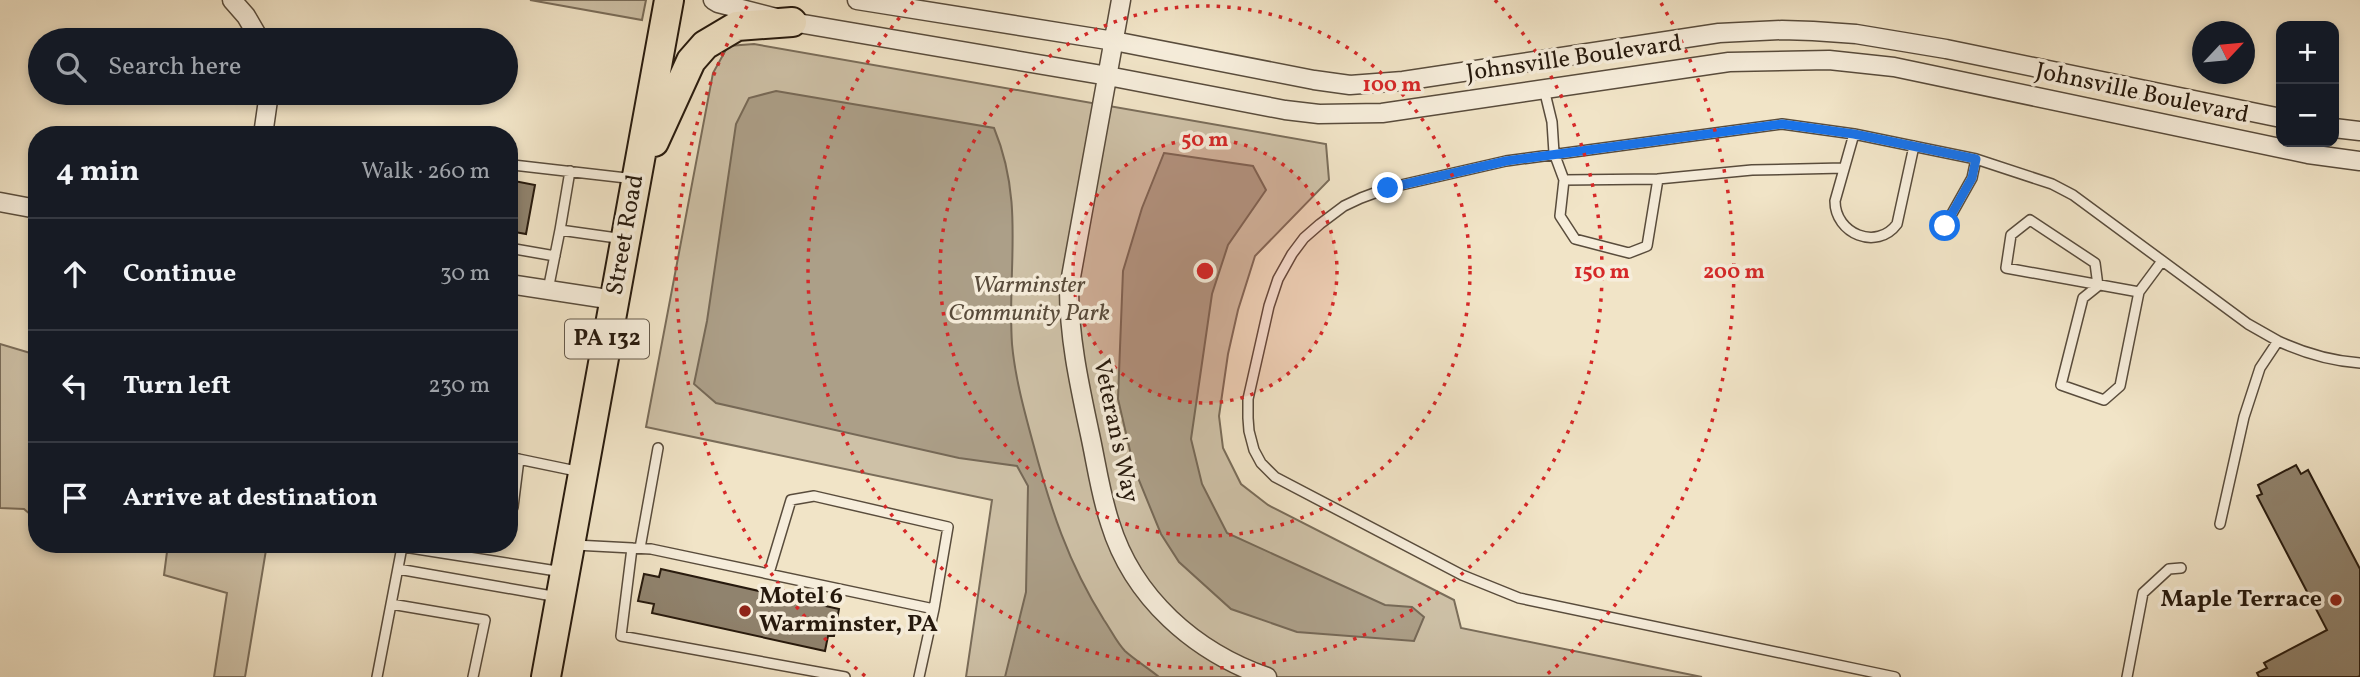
<!DOCTYPE html>
<meta charset="utf-8">
<style>
:root{--surface:#171b24;--page:#242831;--text:#f1f3f6;--muted:#9ea1a6;--line:#363941}
body{margin:0;font-family:Vollkorn,serif;background:var(--page);color:var(--text)}
.controls{position:absolute;right:21px;top:21px;display:grid;overflow:hidden;border-radius:14px;box-shadow:0 4px 10px #0003}
.controls button{width:63px;height:63px;display:grid;place-items:center;padding:0;border:0;border-bottom:2px solid var(--line);background:var(--surface);color:var(--text);font:35px sans-serif}
.compass{position:absolute;left:2192px;top:21px;width:63px;height:63px;border-radius:50%;background:var(--surface);box-shadow:0 4px 10px #0003;rotate:64deg}
.stop{position:absolute;width:21px;height:21px;margin:-16px;border:5px solid #1a73e8;border-radius:50%;background:#fff}
.stop.end{background:#1a73e8;border-color:#fff;box-shadow:0 2px 7px #0008}
.list{margin:0;padding:0;list-style:none}
h2{display:flex;justify-content:space-between;align-items:center;height:91px;margin:0;padding:0 28px;font-size:30px}
h2 small{font-size:23px;font-weight:400;color:var(--muted)}
.list li{display:grid;grid-template-columns:46px 1fr auto;gap:21px;align-items:center;box-sizing:border-box;height:112px;padding:0 28px;border-top:2px solid var(--line)}
.list b{display:block;font-size:26px;white-space:nowrap}
.list em{font-size:23px;font-style:normal;color:var(--muted)}
.icon{flex:none;width:38px;height:38px;fill:none;stroke:currentColor;stroke-width:2;stroke-linecap:round;stroke-linejoin:round}
.map{position:relative;flex:none;width:2360px;height:677px;overflow:hidden}
.search{position:absolute;background:var(--surface);box-shadow:0 4px 10px #0003;left:28px;top:28px;width:490px;height:77px;display:flex;align-items:center;gap:18px;box-sizing:border-box;padding:0 24px;border-radius:38px;color:var(--muted);font-size:26px}
.panel{position:absolute;background:var(--surface);box-shadow:0 4px 10px #0003;left:28px;top:126px;width:490px;height:427px;border-radius:28px}
.map>svg:first-child{display:block}
.green{fill:#cec1a7;stroke:#7a6d5a;stroke-width:2}
.water{fill:#ac9f88;stroke:#766957;stroke-width:2}
.building{fill:#90836e;stroke:#26190d;stroke-width:2}
.lines{fill:none;stroke-linecap:round;stroke-linejoin:round}
.service-casing{stroke:#594c3c;stroke-width:12}
.minor-casing{stroke:#594c3c;stroke-width:21}
.primary-casing{stroke:#26190d;stroke-width:32}
.service{stroke:#f6eddb;stroke-width:9}
.minor{stroke:#f6eddb;stroke-width:18}
.primary{stroke:#f1e4c7;stroke-width:28}
.route{stroke:#1a73e8;stroke-width:9}
.ring{fill:none;stroke:#d62828;stroke-width:3.5;stroke-dasharray:3.5 7}
.poi-dot{fill:#8f2418;stroke:#f6eddb;stroke-width:2.5}
.labels{text-anchor:middle;dominant-baseline:central;stroke-width:7;stroke-linejoin:round;paint-order:stroke}
.shield{fill:#f6eddb;stroke:#64594b;stroke-width:2}
.shield-label{font-size:23px;font-weight:bold;fill:#26190d}
.street-label{font-size:24px;fill:#26190d;stroke:#f6eddb}
.park-label{font-size:24px;font-style:italic;fill:#584b3b;stroke:#f6eddb}
.poi-label{font-size:24px;font-weight:bold;fill:#26190d;stroke:#f6eddb;text-anchor:start}
.centre{fill:#d62828;stroke:#f6eddb;stroke-width:3.5}
.ring-label{font-size:21px;text-anchor:middle;font-weight:bold;fill:#d62828;stroke:#f6eddb;stroke-width:7;stroke-linejoin:round;paint-order:stroke}
</style>
<div class="map">
<svg width="2360" height="677" viewBox="0 0 2360 677">
<rect width="100%" height="100%" fill="#f1e4c7"/>
<filter id="stains"><feTurbulence type="fractalNoise" baseFrequency=".00286" numOctaves="4"/><feColorMatrix values="0 0 0 0 .2 0 0 0 0 .09 0 0 0 0 .02 0 0 0 .5 -.17"/></filter>
<radialGradient id="worn" r=".72"><stop offset=".6" stop-color="#630" stop-opacity="0"/><stop offset="1" stop-color="#630" stop-opacity=".3"/></radialGradient>
<path class="green" d="M530 0H646L642 20Z
M754 44 1326 144 1329 180 1255 256 1238 310 1228 354 1219 416 1223 448 1241 484 1268 505 1454 600 1461 628 1702 677H966L992 500 646 427 713 73 728 46Z
M0 344 37 355V520L24 509 0 508Z
M168 544H267L245 677H214L227 593 164 575Z"/>
<path class="water" d="M776 91 994 128C1025 203 1007 267 1012 344 1015 377 1024 410 1033 443 1050 507 1068 563 1104 620 1111 630 1117 643 1125 651 1135 660 1148 668 1159 677H1005L1026 592 1028 486 1017 466 959 458 716 403 694 384 707 321 736 124 749 98Z
M1164 153 1253 166 1266 190 1228 245 1212 294 1191 439 1202 484 1227 533 1385 605 1412 607 1424 617 1414 641 1297 632 1231 609 1179 562 1161 534 1134 468 1118 399 1123 271 1142 208Z"/>
<path class="building" d="M509 180 535 185 526 234 509 231Z
M2296 465 2301 474 2308 470 2360 569V676L2358 677H2259L2257 673 2267 668 2264 663 2327 630 2257 496 2262 494 2258 485Z
M661 569 839 609 834 636H828L825 651 652 613 654 604 638 601 644 574 659 577Z"/>
<g class="lines">
<g class="service-casing">
<path id="service" d="M1544 89 1552 122 1554 153 1564 180 1560 216 1575 239 1629 253 1647 246 1658 179 1564 180
M1854 134 1835 201C1835 234 1877 251 1897 224L1914 146
M513 165 635 179
M570 171 560 230 624 239
M1658 179 1752 170 1844 168
M1945 226 1972 178 1976 159
M509 248 555 256
M2098 286 2083 298 2061 385 2104 400 2120 386 2139 292 2162 261
M2098 286 2095 263 2030 220 2011 235 2006 268 2139 292
M548 290 560 230
M509 457 581 472
M509 517 513 507 519 459
M2220 524 2244 417 2260 368 2278 341C2304 353 2332 361 2360 363
M385 544 563 572
M575 545 651 549 934 609 919 677
M632 548 621 636 845 677
M640 548 658 448
M398 569 558 597
M769 573 791 500 814 496 948 527 934 609
M391 604 485 620 473 677
M377 677 402 547
M1895 677 1519 598 1462 575 1275 477 1261 463 1254 450 1249 431 1248 418V399L1269 306 1278 279 1292 254 1304 238 1320 224 1344 206 1361 198 1388 188 1506 161 1782 124 1854 134 1976 159 2052 184 2073 195 2248 324 2278 341
M2127 677 2143 593 2169 569 2181 568"/>
</g>
<g class="minor-casing">
<path id="minor" d="M232 0 246 16 260 40
M713 0 718 3 792 22 1108 76 1285 110 1319 114 1382 113 1729 62 1829 60 1894 67 2308 154 2360 161
M857 0 1114 41 1314 80 1350 85 1403 81 1719 33 1782 30 1813 31 1856 34 1946 49 2281 118
M1121 0 1069 288C1069 337 1079 383 1089 430 1096 461 1100 493 1110 523 1133 598 1195 652 1267 677
M2334 128 2360 131
M263 135 269 93
M0 202 37 209
M509 284 614 300"/>
</g>
<g class="primary-casing">
<path id="primary" d="M654 142 691 61 705 45 737 26 792 22
M546 677 669 0"/>
</g>
<use href="#service" class="service"/>
<use href="#minor" class="minor"/>
<use href="#primary" class="primary"/>
</g>
<g class="lines">
<path class="route" d="M1388 188 1506 161 1782 124 1854 134 1976 159 1972 178 1945 226"/>
</g>
<circle cx="1205" cy="271" r="132" fill="#d62828" fill-opacity=".12"/>
<g class="ring">
<circle cx="1205" cy="271" r="132"/>
<circle cx="1205" cy="271" r="265"/>
<path d="M1495 0A397 397 0 1 1 915 0"/>
<path d="M865 676A529 529 0 0 1 749 3M1661 3A529 529 0 0 1 1545 676"/>
</g>
<g class="poi-dot">
<circle cx="2336" cy="600" r="7"/>
<circle cx="745" cy="611" r="7"/>
</g>
<g class="labels">
<rect class="shield" x="565" y="319.5" width="84" height="39" rx="5"/>
<g class="shield-label">
<text x="607" y="339">PA 132</text>
</g>
<g class="street-label">
<text transform="translate(1574 59) rotate(-8)">Johnsville Boulevard</text>
<text transform="translate(2142 94) rotate(12)">Johnsville Boulevard</text>
<text transform="translate(626 235) rotate(-80)">Street Road</text>
<text transform="translate(1115 431) rotate(78)">Veteran's Way</text>
</g>
<g class="park-label">
<text x="1029" y="286">Warminster<tspan x="1029" dy="28">Community Park</tspan></text>
</g>
<g class="poi-label">
<text x="759" y="597">Motel 6<tspan x="759" dy="28">Warminster, PA</tspan></text>
<text x="2322" y="600" text-anchor="end">Maple Terrace</text>
</g>
</g>
<circle cx="1205" cy="271" r="10" class="centre"/>
<g class="ring-label">
<text x="1392" y="91">100 m</text>
<text x="1205" y="146">50 m</text>
<text x="1602" y="278">150 m</text>
<text x="1734" y="278">200 m</text>
</g>
<rect width="100%" height="100%" filter="url(#stains)"/>
<rect width="100%" height="100%" fill="url(#worn)"/>
</svg>
<div class="controls">
<button>+</button>
<button>−</button>
</div>
<svg class="compass" viewBox="-18 -18 36 36"><path d="M0-13l5 13h-10z" fill="#e53935"/><path d="M0 13l5-13h-10z" fill="#9ea1a6"/></svg>
<div class="stop" style="left:1945px;top:226px"></div>
<div class="stop end" style="left:1388px;top:188px"></div>
<div class="search"><svg class="icon" aria-label="search" viewBox="0 0 24 24"><circle cx="10" cy="10" r="6"/><path d="M15 15l6 6"/></svg>Search here</div>
<section class="panel">
<h2>4 min<small>Walk · 260 m</small></h2>
<ul class="list">
<li><svg class="icon" aria-label="ahead" viewBox="0 0 24 24"><path d="M12 20V5M6 11l6-6 6 6"/></svg><div><b>Continue</b></div><em>30 m</em></li>
<li><svg class="icon" aria-label="left" viewBox="0 0 24 24"><path d="M17 20v-9H6M10 6l-5 5 5 5"/></svg><div><b>Turn left</b></div><em>230 m</em></li>
<li><svg class="icon" aria-label="arrive" viewBox="0 0 24 24"><path d="M6 21V4h12l-3 4 3 4H6"/></svg><div><b>Arrive at destination</b></div></li>
</ul>
</section>
</div>
